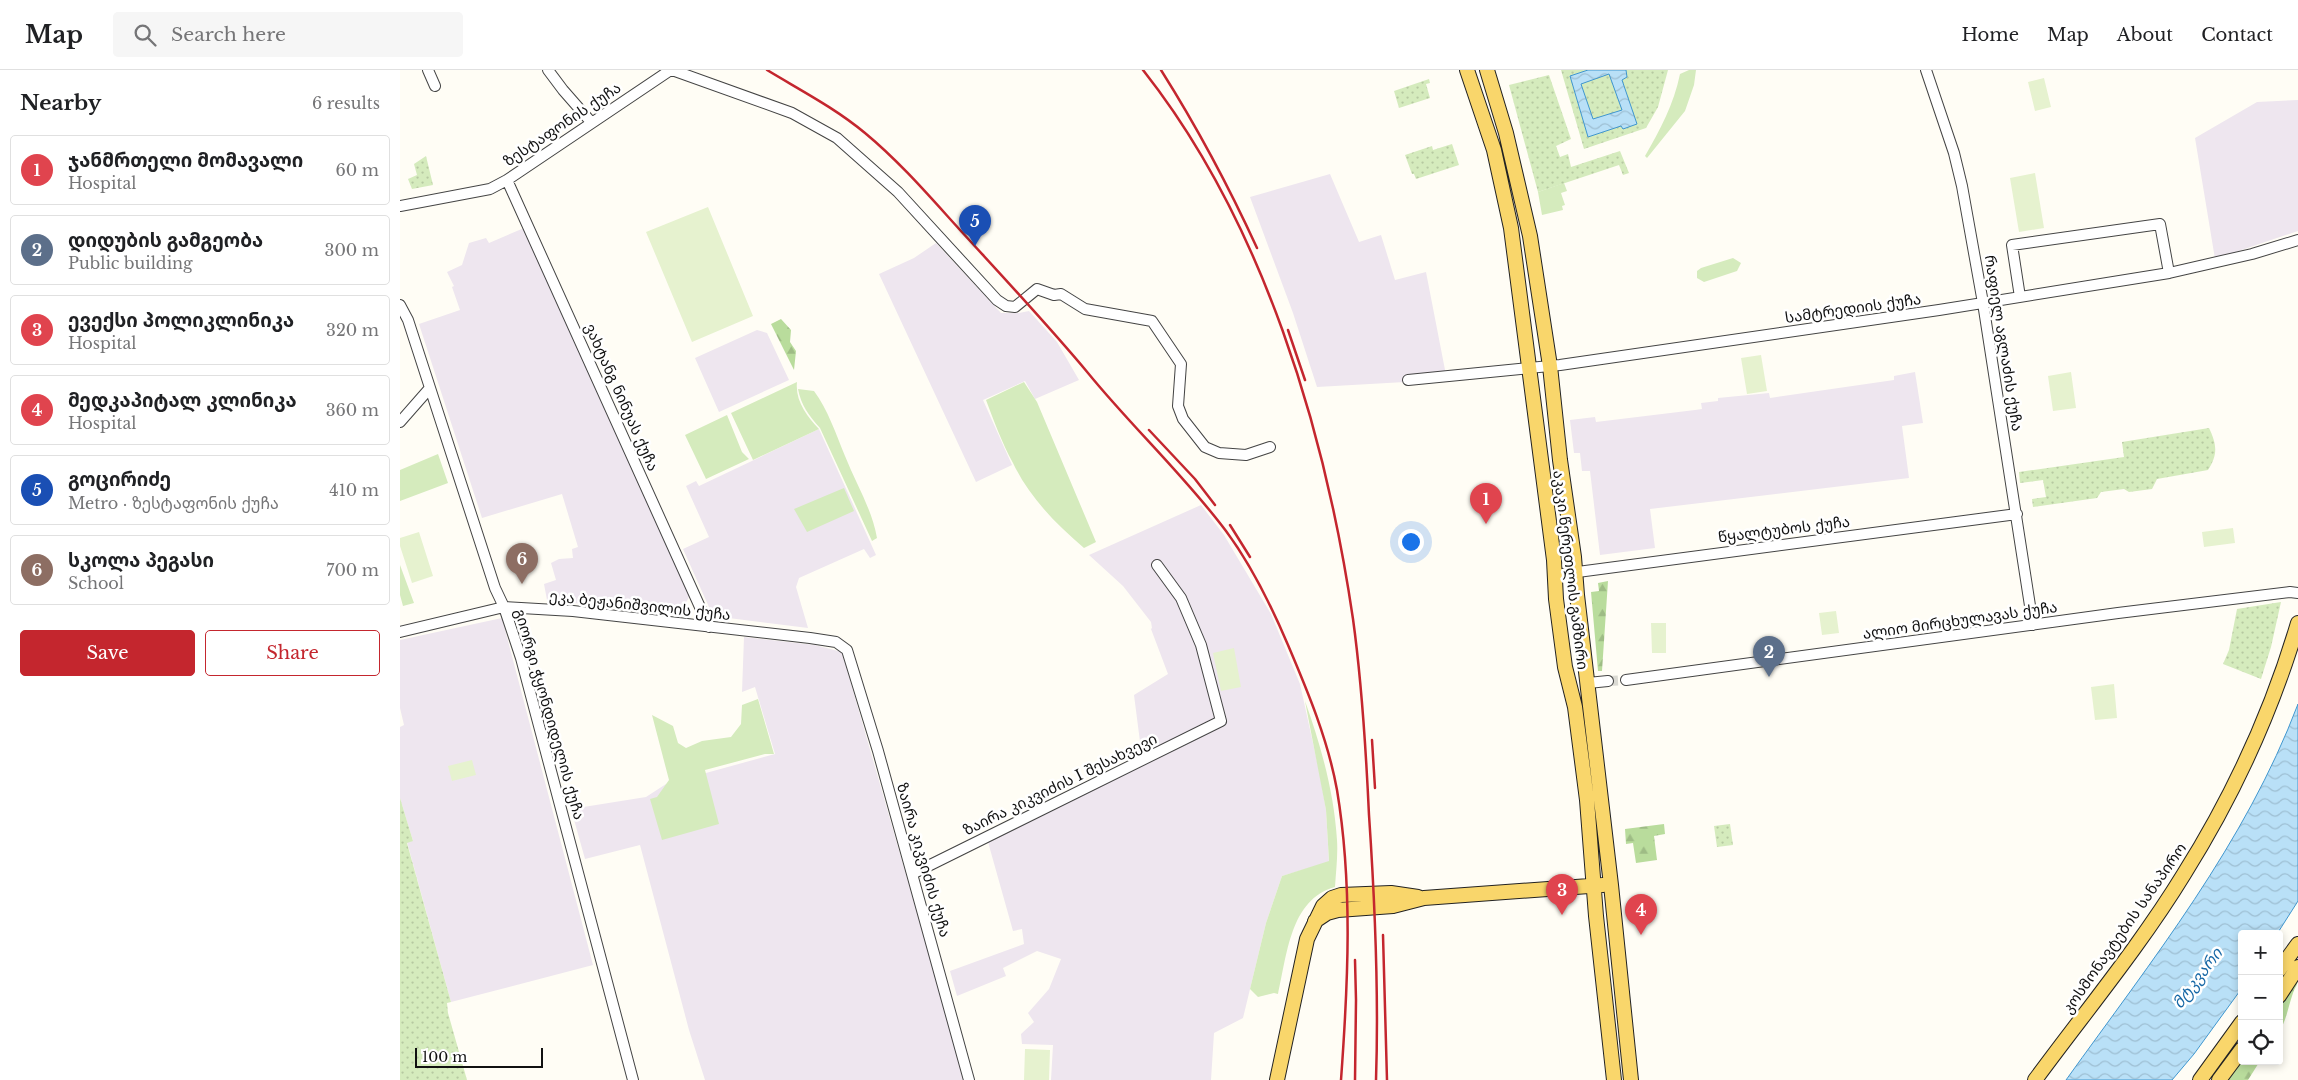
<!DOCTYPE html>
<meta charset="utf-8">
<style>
:root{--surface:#fff;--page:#f6f6f6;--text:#202124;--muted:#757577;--line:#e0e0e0;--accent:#c4262e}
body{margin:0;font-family:"Libre Baskerville","Noto Sans Georgian",serif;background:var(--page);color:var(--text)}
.controls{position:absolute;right:15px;bottom:15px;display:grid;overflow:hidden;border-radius:5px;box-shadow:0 2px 8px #0003}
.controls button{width:45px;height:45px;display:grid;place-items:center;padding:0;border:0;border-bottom:1px solid var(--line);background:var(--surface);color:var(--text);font:25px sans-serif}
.scale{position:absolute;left:15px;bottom:12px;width:128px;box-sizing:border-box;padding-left:5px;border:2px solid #111;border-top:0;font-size:14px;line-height:18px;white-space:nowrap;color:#111;-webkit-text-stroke:4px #fff;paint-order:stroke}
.you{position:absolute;left:1010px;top:471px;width:18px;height:18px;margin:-12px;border:4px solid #fff;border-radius:50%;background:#1a73e8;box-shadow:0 0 0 8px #1a73e833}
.badge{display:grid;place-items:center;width:32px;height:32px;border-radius:50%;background:var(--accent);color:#fff;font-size:16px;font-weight:700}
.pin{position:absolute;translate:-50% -41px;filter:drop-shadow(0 1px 2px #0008)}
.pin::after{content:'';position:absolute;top:26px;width:18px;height:15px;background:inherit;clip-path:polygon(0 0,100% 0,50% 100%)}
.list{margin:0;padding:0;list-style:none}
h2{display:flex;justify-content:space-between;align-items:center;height:65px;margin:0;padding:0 20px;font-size:21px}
h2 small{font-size:16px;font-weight:400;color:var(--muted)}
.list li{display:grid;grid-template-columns:32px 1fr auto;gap:15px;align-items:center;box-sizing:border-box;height:70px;margin:0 10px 10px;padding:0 10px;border:1px solid var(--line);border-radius:5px}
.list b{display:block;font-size:19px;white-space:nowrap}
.list p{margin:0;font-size:16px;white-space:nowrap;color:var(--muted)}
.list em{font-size:16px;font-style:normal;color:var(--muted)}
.actions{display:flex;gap:10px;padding:15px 20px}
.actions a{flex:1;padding:11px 0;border:1px solid var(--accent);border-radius:5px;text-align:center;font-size:18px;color:var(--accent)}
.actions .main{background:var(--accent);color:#fff}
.icon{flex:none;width:28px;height:28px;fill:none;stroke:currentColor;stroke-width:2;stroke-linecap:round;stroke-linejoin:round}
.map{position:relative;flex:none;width:1898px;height:1010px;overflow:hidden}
header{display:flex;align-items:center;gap:30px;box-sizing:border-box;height:70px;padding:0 25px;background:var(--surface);border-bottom:1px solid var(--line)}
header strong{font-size:24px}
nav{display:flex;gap:28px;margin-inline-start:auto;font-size:18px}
.search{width:350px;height:45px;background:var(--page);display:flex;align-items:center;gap:12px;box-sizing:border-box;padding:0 18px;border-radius:5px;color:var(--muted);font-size:19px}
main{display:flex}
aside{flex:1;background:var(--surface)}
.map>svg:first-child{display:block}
.industrial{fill:#eee6ef}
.grass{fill:#d5ebbd}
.forest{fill:url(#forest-firs)}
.park{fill:url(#park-dots)}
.pitch{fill:#e6f2cf}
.water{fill:url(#water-waves);stroke:#3f96cf;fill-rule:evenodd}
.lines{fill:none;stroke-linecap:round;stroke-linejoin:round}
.minor-tunnel{stroke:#dbdad3;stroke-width:10;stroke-dasharray:10 5;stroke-linecap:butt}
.minor-casing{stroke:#444;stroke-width:12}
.major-casing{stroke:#222;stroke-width:16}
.minor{stroke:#fff;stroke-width:10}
.major{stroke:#f9d66b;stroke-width:14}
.rail{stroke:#c4262e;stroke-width:2.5}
.labels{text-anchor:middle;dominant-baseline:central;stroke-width:5;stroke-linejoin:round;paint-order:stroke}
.street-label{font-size:15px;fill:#111;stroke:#fff}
.water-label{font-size:16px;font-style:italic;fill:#1768a6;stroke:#fff}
</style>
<header>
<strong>Map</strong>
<div class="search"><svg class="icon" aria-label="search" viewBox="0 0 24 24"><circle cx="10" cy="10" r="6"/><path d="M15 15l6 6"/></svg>Search here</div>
<nav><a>Home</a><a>Map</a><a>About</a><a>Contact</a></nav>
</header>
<main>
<aside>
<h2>Nearby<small>6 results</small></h2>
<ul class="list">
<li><span class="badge" style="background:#e0444e">1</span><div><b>ჯანმრთელი მომავალი</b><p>Hospital</p></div><em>60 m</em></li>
<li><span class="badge" style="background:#5c6f8a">2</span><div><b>დიდუბის გამგეობა</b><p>Public building</p></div><em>300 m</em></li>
<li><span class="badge" style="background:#e0444e">3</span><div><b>ევექსი პოლიკლინიკა</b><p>Hospital</p></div><em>320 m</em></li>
<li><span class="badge" style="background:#e0444e">4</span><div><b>მედკაპიტალ კლინიკა</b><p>Hospital</p></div><em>360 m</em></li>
<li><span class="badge" style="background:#1a4fb4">5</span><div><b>გოცირიძე</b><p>Metro · ზესტაფონის ქუჩა</p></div><em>410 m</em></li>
<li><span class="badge" style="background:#8d6e63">6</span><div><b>სკოლა პეგასი</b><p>School</p></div><em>700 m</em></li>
</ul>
<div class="actions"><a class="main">Save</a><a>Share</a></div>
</aside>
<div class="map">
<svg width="1898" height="1010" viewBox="0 0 1898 1010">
<defs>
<pattern id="forest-firs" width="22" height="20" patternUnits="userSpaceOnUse" patternTransform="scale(1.25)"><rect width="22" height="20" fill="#b9dc9c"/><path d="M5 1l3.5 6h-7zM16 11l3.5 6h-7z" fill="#9ebc85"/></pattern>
<pattern id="park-dots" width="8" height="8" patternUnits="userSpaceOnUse" patternTransform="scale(1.25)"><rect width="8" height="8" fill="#d5ebbd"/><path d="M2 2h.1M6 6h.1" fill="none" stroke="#b6c8a1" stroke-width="1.8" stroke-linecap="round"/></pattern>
<pattern id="water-waves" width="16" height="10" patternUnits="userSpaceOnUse" patternTransform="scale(1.25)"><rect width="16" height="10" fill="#b9e0f7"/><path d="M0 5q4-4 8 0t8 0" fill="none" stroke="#9ebfd3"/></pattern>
</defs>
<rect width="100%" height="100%" fill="#fffdf5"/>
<path class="industrial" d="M1898 30V161L1815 189 1795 68 1857 32Z
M930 104 959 172 981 165 995 210 1026 202 1046 305 1005 312 917 317 893 243 850 127Z
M124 158 289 518V527L282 540 273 544 147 530 144 514 156 510 151 493 159 489 173 488 172 479 178 477 162 424 82 448 19 254 60 240 52 217 54 216 47 202 62 195 69 173 86 168 89 173Z
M536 173 601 243H619L629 241 657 272 679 310 635 329 625 311 583 330 612 395 576 412 479 204 514 188Z
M357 260 367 263 389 310 319 342 295 288Z
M1515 302 1523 353 1502 356 1509 408 1250 439 1255 478 1200 485 1190 401H1182L1180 383H1174L1170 350 1195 347 1196 352 1295 340 1302 339 1301 333 1318 331V328L1369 323 1370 328 1494 310V306Z
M419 359 476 485 470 488 464 479 399 508 396 517 408 558 313 546 283 479 309 467 286 416 296 411 299 416Z
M801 435 824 465 871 544 900 614 920 705 926 740 929 792 882 806 866 853 843 948 814 963 811 1010H651L653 975 622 974 621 964 634 952 628 943 649 919 661 889 637 881 603 898 606 906 557 926 550 901 624 874 622 859 613 861 588 772 743 695 734 625 768 604 751 559 752 558 751 552 723 516 689 485Z
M102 548 193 895 51 932 7 772 13 771 0 728V657L4 655 0 638V570Z
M344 567 415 575 442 582 565 1010H305L289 960 240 775 185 789 171 739 246 727 266 714 375 684 355 617 342 622Z"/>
<path class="grass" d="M1289 0H1296L1294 15 1285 41 1247 88 1245 86C1260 60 1274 34 1280 4Z
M1164 113 1167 121 1161 123 1165 135 1162 136 1163 140 1142 145 1138 122Z
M1333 188 1341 193 1337 201 1304 212 1297 208V201L1301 198Z
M397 312C395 331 407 346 419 359L353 390 331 343Z
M624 312 637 332 696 472 684 478C656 454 629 427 613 393 602 373 594 351 586 330Z
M398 319 414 321C428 340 436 364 445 386 456 414 472 439 477 468L472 471 420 358C409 346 401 335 398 319Z
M327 345 342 382 349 389 306 409 285 365Z
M38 384 48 413 0 431V400Z
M444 418 454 441 407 462 394 439Z
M0 495 14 533 3 536 0 525Z
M358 629 374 684H365L305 700 319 754 262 770 250 729 257 727 269 710 252 645 273 656 278 673 286 678 302 671 331 667 341 654 342 635Z
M905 631C921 676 934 722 937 770 938 785 936 801 935 817 890 829 887 886 878 924L874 923 858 927 850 919 866 853 882 806 929 791 926 740Z"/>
<path class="forest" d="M381 249 391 260 390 272 396 281 394 300 371 254Z
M1208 511 1202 601H1198L1191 522 1199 521 1198 513Z
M1264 754 1265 764 1254 766 1257 790 1236 793 1233 773 1226 774 1225 759Z
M1898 908C1898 915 1895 917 1893 923 1888 937 1887 949 1879 962V937Z
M1842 989V991H1860L1848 1010H1827Z"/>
<path class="park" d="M1161 0H1268L1258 37 1246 58 1184 79Z
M1149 5 1171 69 1156 76 1160 87 1168 84 1171 97 1220 81 1229 103 1223 105 1219 95 1138 122 1109 15Z
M1029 9 1030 13 1026 14 1030 28 999 38 994 21Z
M1052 74 1059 95 1016 109 1014 104H1012L1005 85 1032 76 1033 80Z
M26 86 33 115 12 119 8 109 17 105 14 94Z
M1809 358C1817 375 1818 384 1808 400L1757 409 1752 419 1729 422 1724 419 1701 422 1697 428 1633 437 1632 429 1646 427 1643 410 1620 413 1619 402 1724 387 1722 372Z
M1881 532 1871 577 1861 609 1823 594 1829 580 1837 539Z
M0 728 13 771 7 773 51 932 47 933 48 943 67 1010H0Z
M1330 754 1333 775 1317 777 1314 756Z"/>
<path class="pitch" d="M1644 8 1651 37 1635 41 1628 12Z
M1635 103 1644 158 1619 162 1610 108Z
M308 137 353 246 292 272 246 162Z
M1361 285 1367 321 1347 324 1341 288Z
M1671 302 1676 338 1653 341 1648 306Z
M1833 458 1835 473 1804 477 1802 462Z
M19 462 33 506 12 513 0 476V468Z
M1436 541 1439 563 1422 565 1419 543Z
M1251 553H1266V583H1252Z
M834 578 841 617 821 621 813 583Z
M1714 614 1717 648 1695 650 1691 617Z
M72 690 76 705 52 711 48 696Z
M625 979 650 980 649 1010H624Z"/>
<path class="water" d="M1188 0H1226L1227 7 1222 10 1237 54 1223 59 1221 56 1188 67 1170 6ZM1209 4 1222 40 1193 49 1181 14Z
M1898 634V831L1877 864H1842V918L1794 984 1772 1010H1666C1752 890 1845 774 1898 634Z"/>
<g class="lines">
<path class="minor-tunnel" d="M1208 611 1226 610"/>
<g class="minor-casing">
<path id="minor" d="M28 0 35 16
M148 0 163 20 191 52
M1526 0 1554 83 1562 116 1583 233 1633 555
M107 110 309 557
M0 136 90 119 107 110 269 1H275L392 43 437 68 498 122 597 230 606 236 615 237 637 219 654 225 661 224 685 239 752 251 781 294 778 336 783 349 805 377 819 383 846 385 870 377
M1620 227 1612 175 1760 154 1769 203
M0 235 8 250 95 518 104 537 121 588 233 1010
M1008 310 1160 295 1539 240 1769 203 1852 184 1898 170
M0 352 29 319
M1155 505 1617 444
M0 562 104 537 173 541 410 568 436 572 447 580 478 681 569 1010
M1226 610 1718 543 1890 522 1898 523
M1188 613 1208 611
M512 804 821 651 801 575 781 528 757 495"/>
</g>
<g class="major-casing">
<path id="major" d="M1067 0 1094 80 1111 158 1154 490 1156 529 1165 597 1175 637 1187 730 1196 846 1214 1010
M1087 0 1106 63 1130 166 1150 296 1160 390 1174 487 1177 525 1211 815 1231 1010
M915 851 927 843 938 840 993 836 1024 828 1203 815
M1879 900 1898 874
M1879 926 1898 897
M877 1010 907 869 923 836 932 828 941 825 991 823 1018 827
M1635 1010C1685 942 1740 876 1784 804 1833 726 1872 641 1898 553
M1800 1010 1842 952
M1819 1010 1842 979"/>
</g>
<use href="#minor" class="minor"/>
<use href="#major" class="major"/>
<path class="rail" d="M367 0C400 20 435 38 465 63 500 92 530 127 560 160 603 207 647 254 688 303 732 357 784 405 826 461 852 496 871 535 888 575 908 622 928 670 937 720 953 816 948 914 941 1010
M743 0C863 152 925 359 953 549 962 614 966 680 969 745 975 833 979 922 976 1010
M761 0C797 57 829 117 857 178
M888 260 905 310
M749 360 795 409 815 435
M830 455 850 487
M972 670 975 718
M983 865 987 1010
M955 890 956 930 955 1010"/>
</g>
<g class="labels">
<g class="street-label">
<text transform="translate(162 54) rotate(-34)">ზესტაფონის ქუჩა</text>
<text transform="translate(1453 238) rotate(-8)">სამტრედიის ქუჩა</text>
<text transform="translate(1604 273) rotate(81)">რაფიელ აგლაძის ქუჩა</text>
<text transform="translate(222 327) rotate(66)">ვახტანგ ნინუას ქუჩა</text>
<text transform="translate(1384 459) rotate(-7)">წყალტუბოს ქუჩა</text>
<text transform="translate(1171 500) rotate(83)">აკაკი წერეთლის გამზირი</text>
<text transform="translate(240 535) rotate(6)">ეკა ბეჟანიშვილის ქუჩა</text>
<text transform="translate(1560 550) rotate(-8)">ალიო მირცხულავას ქუჩა</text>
<text transform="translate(150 644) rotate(74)">გიორგი ჭყონდიდელის ქუჩა</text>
<text transform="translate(660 714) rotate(-26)">ზაირა კიკვიძის I შესახვევი</text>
<text transform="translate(524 790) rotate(74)">ზაირა კიკვიძის ქუჩა</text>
<text transform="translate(1724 858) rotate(-55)">კოსმონავტების სანაპირო</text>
</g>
<g class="water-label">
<text transform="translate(1797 908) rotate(-53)">მტკვარი</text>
</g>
</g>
</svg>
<div class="controls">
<button>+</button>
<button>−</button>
<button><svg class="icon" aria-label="locate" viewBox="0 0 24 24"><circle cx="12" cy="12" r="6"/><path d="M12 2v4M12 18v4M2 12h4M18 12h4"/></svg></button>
</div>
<div class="scale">100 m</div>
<div class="you"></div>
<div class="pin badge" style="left:1086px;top:454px;background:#e0444e">1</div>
<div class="pin badge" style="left:1369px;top:607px;background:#5c6f8a">2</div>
<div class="pin badge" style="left:1162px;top:845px;background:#e0444e">3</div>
<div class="pin badge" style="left:1241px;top:865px;background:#e0444e">4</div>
<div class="pin badge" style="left:575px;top:176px;background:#1a4fb4">5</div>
<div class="pin badge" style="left:122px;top:514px;background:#8d6e63">6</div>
</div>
</main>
